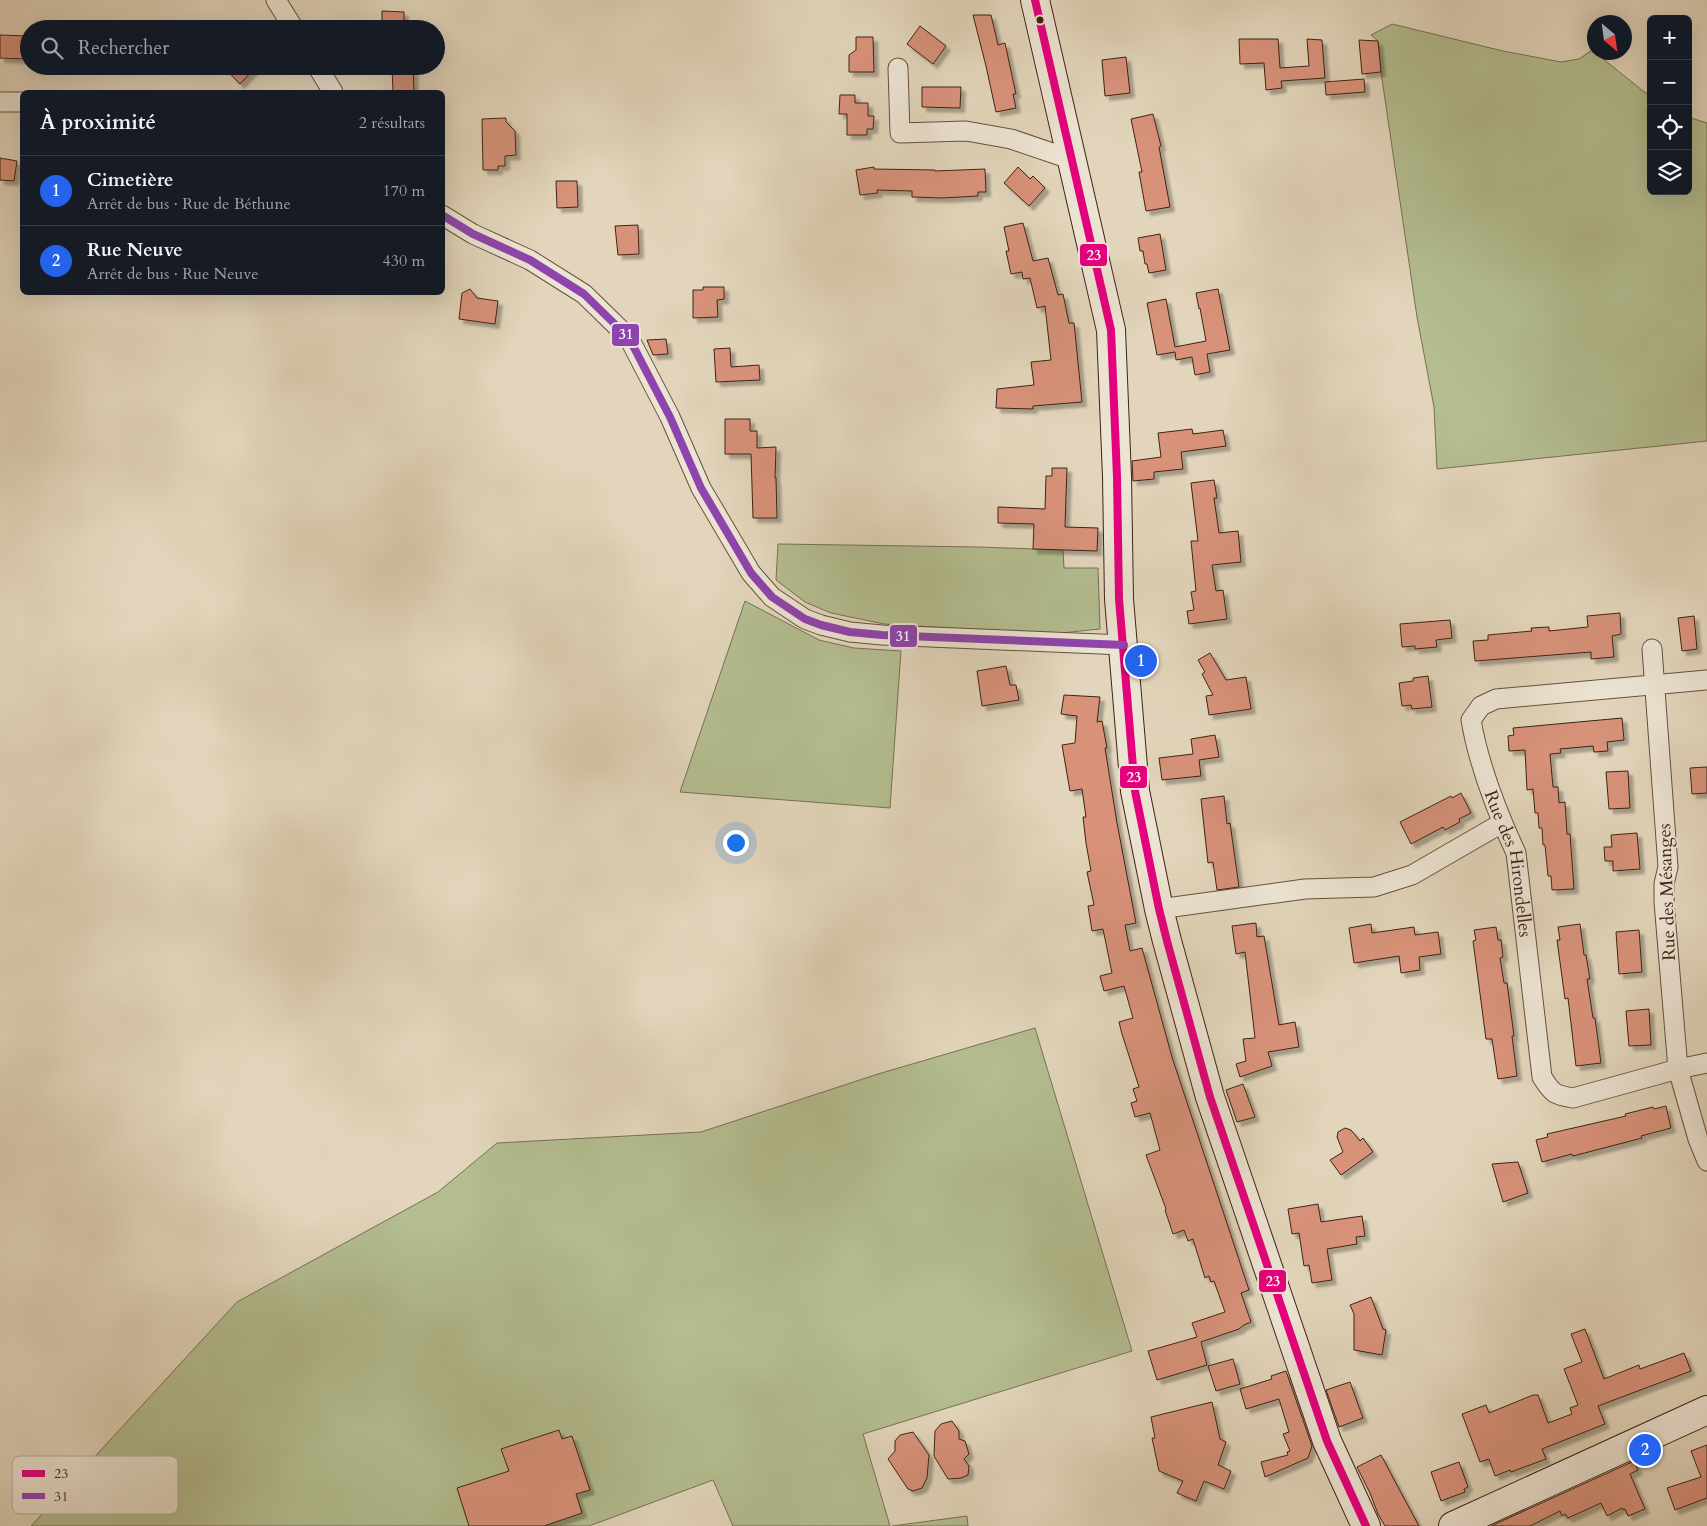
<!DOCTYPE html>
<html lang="fr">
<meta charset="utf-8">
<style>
:root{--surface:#171b24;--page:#242831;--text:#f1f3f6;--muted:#9ea1a6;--line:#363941;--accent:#2563eb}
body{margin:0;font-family:Cardo,serif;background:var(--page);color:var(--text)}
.controls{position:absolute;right:15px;top:15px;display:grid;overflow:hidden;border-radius:8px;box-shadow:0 5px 20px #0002}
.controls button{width:45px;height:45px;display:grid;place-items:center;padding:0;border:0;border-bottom:1px solid var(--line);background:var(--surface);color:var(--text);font:25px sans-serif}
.compass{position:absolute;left:1587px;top:15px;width:45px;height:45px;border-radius:50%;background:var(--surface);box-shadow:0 5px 20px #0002;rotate:151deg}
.you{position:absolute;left:735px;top:842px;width:18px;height:18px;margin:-12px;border:4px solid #fff;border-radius:50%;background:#1a73e8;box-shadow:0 0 0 8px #1a73e833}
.badge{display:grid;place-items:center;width:32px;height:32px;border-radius:50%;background:var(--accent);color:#fff;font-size:16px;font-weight:700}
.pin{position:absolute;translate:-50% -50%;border:2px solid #fff;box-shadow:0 1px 5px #0006}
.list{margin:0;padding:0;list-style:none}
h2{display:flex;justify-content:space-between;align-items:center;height:65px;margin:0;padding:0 20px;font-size:21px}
h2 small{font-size:16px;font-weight:400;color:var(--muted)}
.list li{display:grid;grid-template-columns:32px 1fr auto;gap:15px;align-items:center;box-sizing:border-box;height:70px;padding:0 20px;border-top:1px solid var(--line)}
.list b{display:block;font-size:19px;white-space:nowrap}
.list p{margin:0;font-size:16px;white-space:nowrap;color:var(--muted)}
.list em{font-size:16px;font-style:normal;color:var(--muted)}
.icon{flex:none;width:28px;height:28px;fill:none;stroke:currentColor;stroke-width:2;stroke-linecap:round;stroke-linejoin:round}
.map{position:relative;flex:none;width:1707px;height:1526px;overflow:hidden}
.search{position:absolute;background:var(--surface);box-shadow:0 5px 20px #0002;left:20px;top:20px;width:425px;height:55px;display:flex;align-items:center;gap:12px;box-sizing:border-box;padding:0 18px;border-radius:28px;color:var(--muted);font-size:19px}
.panel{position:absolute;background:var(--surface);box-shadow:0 5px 20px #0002;left:20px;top:90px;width:425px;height:205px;border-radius:8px}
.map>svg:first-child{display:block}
.green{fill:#b3bd90;stroke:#787052}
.building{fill:#d8927a;stroke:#3e2314;filter:url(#shadow)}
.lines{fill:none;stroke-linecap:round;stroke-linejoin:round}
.street-casing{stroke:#67503e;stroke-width:21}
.secondary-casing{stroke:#3e2314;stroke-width:30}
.street{stroke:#ece4d3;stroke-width:19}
.secondary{stroke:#ece4d3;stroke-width:28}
.bus-1-casing{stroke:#ece4d3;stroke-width:11}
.bus-2-casing{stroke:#ece4d3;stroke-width:11}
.bus-1{stroke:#e5007d;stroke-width:8}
.bus-2{stroke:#8e44ad;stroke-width:8}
.bus-dot{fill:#3e2314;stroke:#ece4d3;stroke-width:2}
.labels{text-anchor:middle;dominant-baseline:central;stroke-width:4;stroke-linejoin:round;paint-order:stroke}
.street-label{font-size:18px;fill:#3e2314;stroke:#ece4d3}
.key{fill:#ece4d3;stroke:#b8aa9a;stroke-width:1}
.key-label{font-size:14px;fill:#3e2314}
.line-badge{stroke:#ece4d3;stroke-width:2}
.badge-label{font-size:14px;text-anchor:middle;font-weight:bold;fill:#fff}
</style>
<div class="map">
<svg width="1707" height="1526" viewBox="0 0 1707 1526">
<defs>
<filter id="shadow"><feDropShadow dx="4.5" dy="4.5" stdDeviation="1" flood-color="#0004"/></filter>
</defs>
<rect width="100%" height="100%" fill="#e2d5bb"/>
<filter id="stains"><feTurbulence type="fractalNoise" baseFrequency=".004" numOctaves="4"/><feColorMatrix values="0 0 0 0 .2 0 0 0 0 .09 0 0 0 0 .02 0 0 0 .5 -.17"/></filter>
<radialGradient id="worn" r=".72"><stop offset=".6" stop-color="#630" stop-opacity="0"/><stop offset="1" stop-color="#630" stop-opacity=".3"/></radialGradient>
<path class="green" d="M1392 24 1503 51 1561 62 1579 59 1592 50 1643 91 1651 96V191H1688V117L1707 123V441L1437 469 1434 407 1417 317 1381 72 1378 41 1371 35Z
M778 544 978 547 1063 550 1064 568H1098L1100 629 1051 634 884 624 831 613 805 602 776 580Z
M745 601 819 640 854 648 901 651 890 808 680 792Z
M1035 1028 1132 1351 863 1434 890 1526H733L713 1480 589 1526H31L237 1302 438 1192 497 1143 701 1132 878 1074Z
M967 1516 968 1526H892Z"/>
<path class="building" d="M382 11 404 12V29H382Z
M973 15H991L998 45 1005 43 1016 94H1013L1016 108 996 112 986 66Z
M920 26 946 46 933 64 907 44Z
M0 35 29 36V59L0 58Z
M856 37H873L874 72H849V55L856 50Z
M1239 39H1278L1280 68 1309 66 1307 39 1322 40 1325 78 1281 81 1282 88 1266 90 1264 63 1240 64Z
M1359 40 1378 41 1381 72 1362 74Z
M1126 57 1130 93 1105 96 1102 60Z
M223 66H257L240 84Z
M392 66H413L414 92H393Z
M1364 79 1365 92 1326 95 1325 82Z
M922 87H961L960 108 922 107Z
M840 95H855V103H868V116H874L873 129H867V135H847V114H839Z
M1153 114 1161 146 1159 147 1170 207 1146 211 1139 172H1142L1131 119Z
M506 118V122L515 131 516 155 505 156V166H498V170H483L482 119Z
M0 158 17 161 14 181 0 180Z
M874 167V169L935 170V171L985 169 986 192H978V196L942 198 912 197V191L877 190 878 193 860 195 856 170Z
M1018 167 1030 179 1033 176 1045 188 1029 206 1004 183Z
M556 181H577L578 207 557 208Z
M1023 223 1033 261 1048 258 1058 295 1063 294 1069 323H1074L1082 402 1033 406V409L996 408 997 389 1034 385 1031 362 1051 360 1045 306 1037 308 1030 278 1023 279 1022 272 1011 274 1006 251H1009L1004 227Z
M638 225 639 254 618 255 615 226Z
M1160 234 1166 270 1149 273 1147 264H1145L1143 251H1140L1138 238Z
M703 287H724V299L717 300 718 317 693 318V290H703Z
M470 289 477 298 498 301 495 324 459 319 462 293Z
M1218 289 1230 350 1207 354 1210 372 1195 375 1192 357 1176 360 1175 352 1157 355 1147 303 1166 299 1175 347 1206 341 1200 308 1199 309 1196 293Z
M666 339 668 354 653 355 647 340Z
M730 348 731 367 759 365 760 380 716 382 714 349Z
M725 419H750V431H757V448L776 447 775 478H776L777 518H753L751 454H725Z
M1192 429 1193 434 1223 430 1226 446 1181 452 1183 469 1154 472V479L1133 481 1132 461 1161 457 1158 433Z
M1052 468H1067L1065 527 1098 528 1097 551 1033 549 1034 524 998 523V507L1045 509 1046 476H1052Z
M1214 480 1217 498H1214L1219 533 1238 531 1241 562 1212 565 1216 591 1223 590 1227 619 1189 624 1187 611 1194 610 1191 592 1196 591 1191 541H1198L1191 483Z
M1620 613 1621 634 1612 636 1614 657 1591 659V652L1475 661 1473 641 1488 640V635L1532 631 1531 628 1549 627V631L1588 627 1587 616Z
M1694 616 1697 649 1682 651 1678 618Z
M1450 620 1452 638 1436 640 1437 647 1415 649V646L1402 647 1400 624Z
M1210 653 1226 680 1246 677 1251 709 1209 715 1206 696 1213 695 1202 674 1205 672 1198 660Z
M1006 666 1010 685H1016L1019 700 982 706 977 671Z
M1428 676 1432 707 1412 709 1411 705 1402 706 1399 683 1413 681V678Z
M1064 695 1100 697 1097 722 1102 721 1107 748H1105L1117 823 1136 923 1125 925 1130 951 1142 948 1172 1057 1249 1290 1241 1293 1251 1322 1244 1325 1239 1329 1201 1342 1207 1365 1157 1380 1148 1351 1197 1337 1192 1323 1225 1312 1214 1281 1211 1282 1209 1276 1205 1278 1193 1239 1188 1241 1184 1230 1173 1234 1165 1210 1166 1209 1146 1155 1160 1150 1150 1113 1135 1117 1131 1103 1137 1101 1133 1089 1139 1087 1122 1034 1119 1022 1133 1018 1124 986 1104 991 1100 976 1112 973 1103 929 1092 931 1088 906 1094 905 1087 872 1091 871 1086 843 1083 817H1086L1082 789 1070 791 1062 745 1075 743 1077 716 1061 714Z
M1622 718 1624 740 1607 742 1608 751 1594 752 1593 746 1560 749 1561 753 1550 754 1553 787H1558L1559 803 1565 802 1567 834H1570L1574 889 1552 890 1551 876H1548L1545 845H1543L1542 828H1539L1538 813H1535L1533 789 1527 790 1525 750 1509 751 1508 736 1514 735 1513 728Z
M1215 735 1219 757 1199 760 1201 776 1162 780 1159 758 1193 754 1191 739Z
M1707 767V793L1692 794 1690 768Z
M1628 771 1630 808 1609 809 1606 772Z
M1461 793 1471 813 1459 819 1460 822 1445 830 1443 827 1411 844 1400 822 1451 796 1452 798Z
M1224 796 1227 824 1230 823 1239 887 1217 890 1213 862 1208 863 1201 799Z
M1637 833 1640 869 1613 871V861H1605L1604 847H1612L1611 835Z
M1256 923 1257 937 1264 936 1279 1025 1295 1022 1299 1047 1268 1052 1272 1066 1240 1077 1236 1064 1246 1061 1243 1039 1255 1038 1245 952 1236 954 1232 926Z
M1371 924 1372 933 1414 927 1415 935 1438 932 1441 954 1419 957 1420 970 1401 973 1399 956 1354 963 1349 928Z
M1580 924 1584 955H1586L1590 979H1587L1593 1018H1595L1601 1063 1576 1066 1568 998 1565 999 1557 940H1560L1558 927Z
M1496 927 1498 940H1501L1503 957 1500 958 1504 983H1507L1514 1036H1512L1517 1076 1498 1079 1492 1039H1486L1473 941 1476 940 1474 930Z
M1639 930 1642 972 1619 974 1616 932Z
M1649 1009 1651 1045 1629 1046 1626 1011Z
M1243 1084 1255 1117 1237 1122 1226 1090Z
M1666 1106 1671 1128 1641 1136 1642 1138 1573 1156 1572 1154 1542 1162 1536 1140 1548 1137 1547 1134 1626 1116 1625 1114 1653 1107 1654 1109Z
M1345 1128 1351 1130 1360 1141 1363 1138 1373 1152 1341 1175 1330 1160 1343 1152 1337 1137 1338 1132Z
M1518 1162 1528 1193 1503 1202 1492 1164Z
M1318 1204 1321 1222 1362 1216 1365 1236 1356 1237 1357 1244 1327 1249 1332 1280 1312 1283 1309 1265 1304 1266 1299 1233 1292 1234 1288 1209Z
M1371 1297 1383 1329 1386 1330 1382 1355 1354 1350V1314L1350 1305Z
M1585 1329 1604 1379 1639 1365 1640 1369 1684 1353 1691 1371 1598 1406 1605 1424 1542 1449 1546 1459 1511 1472 1510 1470 1495 1476 1489 1459 1480 1462 1462 1414 1486 1405 1489 1413 1533 1395H1538L1548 1423 1572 1414 1570 1408 1578 1405 1564 1369 1582 1362 1571 1334Z
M1233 1359 1240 1384 1216 1391 1208 1366Z
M1286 1371 1312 1446 1308 1458 1265 1477 1261 1462 1288 1455 1287 1452 1290 1451 1283 1434 1289 1432 1279 1399 1246 1409 1240 1389 1272 1379 1271 1376Z
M1350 1382 1363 1418 1339 1427 1326 1390Z
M1212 1402 1220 1439 1226 1442 1218 1465 1231 1471 1224 1489 1204 1481 1196 1501 1177 1493 1183 1481 1159 1471 1152 1438H1155L1151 1417Z
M952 1421 959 1431V1439L965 1441 969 1454 964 1459 969 1466 968 1475 961 1478 948 1479 934 1456 935 1431 941 1424Z
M559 1430 562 1439 572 1436 590 1490 576 1494 582 1513 544 1526H469L457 1488 509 1471 501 1449Z
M913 1432 929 1455 927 1478 922 1488 913 1491 908 1489 888 1459 895 1451V1441L900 1435Z
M1707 1445V1498L1675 1510 1667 1488 1701 1477 1691 1451Z
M1381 1455 1399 1489 1419 1526H1385L1378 1514 1370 1493 1357 1467Z
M1634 1461 1638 1470 1630 1474 1645 1509 1628 1516 1625 1509 1623 1510 1622 1508 1607 1516 1601 1503 1568 1518 1565 1514 1562 1516 1560 1511 1530 1526H1491Z
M1459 1462 1468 1487 1464 1489 1465 1492 1441 1501 1431 1472Z"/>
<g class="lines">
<g class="street-casing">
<g id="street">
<path d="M276 0 294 29"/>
<path d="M317 66 333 92"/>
<path d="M898 68 900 133 966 131 1011 139 1073 160"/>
<path d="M0 102H22"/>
<path d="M442 215 473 234 530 260 584 294 629 338 670 417 701 488 751 573 772 597 805 619 821 625 850 632 882 635 1124 645"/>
<path d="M1652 649 1668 867 1664 884V902L1678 1069 1698 1139 1707 1161"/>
<path id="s1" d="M1707 680 1496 699 1481 706 1471 720C1479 766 1496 810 1516 853L1542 1077C1552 1093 1554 1095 1573 1098L1678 1069 1707 1063"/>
<path d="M1159 909 1305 889 1374 887 1412 875 1502 823"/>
</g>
</g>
<g class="secondary-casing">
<path id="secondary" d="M1035 0 1111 330 1117 477 1119 599 1135 791 1159 909 1167 941 1210 1097 1327 1441 1366 1526
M1453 1526 1707 1410"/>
</g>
<use href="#street" class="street"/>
<use href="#secondary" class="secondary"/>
<g class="bus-1-casing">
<path id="bus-1" d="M1035 0 1111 330 1117 477 1119 599 1135 791 1159 909 1167 941 1210 1097 1327 1441 1366 1526"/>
</g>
<g class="bus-2-casing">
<path id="bus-2" d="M442 215 473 234 530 260 584 294 629 338 670 417 701 488 751 573 772 597 805 619 821 625 850 632 882 635 1124 645"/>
</g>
<use href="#bus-1" class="bus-1"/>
<use href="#bus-2" class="bus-2"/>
</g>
<circle class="bus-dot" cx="1040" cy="20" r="4.5"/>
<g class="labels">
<g class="street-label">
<text stroke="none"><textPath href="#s1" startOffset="395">Rue des Hirondelles</textPath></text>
<text transform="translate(1667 892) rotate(-92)">Rue des Mésanges</text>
</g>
</g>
<rect x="12" y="1456" width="166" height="58" rx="8" class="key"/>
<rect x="22" y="1470" width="23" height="7" fill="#e5007d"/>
<rect x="22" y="1493" width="23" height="6" fill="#8e44ad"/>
<g class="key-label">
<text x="54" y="1478">23</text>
<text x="54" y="1501">31</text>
</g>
<g class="line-badge">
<rect x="1079" y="243" width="29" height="24" rx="5" fill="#e5007d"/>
<rect x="611" y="323" width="29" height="24" rx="5" fill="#8e44ad"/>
<rect x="889" y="624" width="29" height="24" rx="5" fill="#8e44ad"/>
<rect x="1119" y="765" width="29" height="24" rx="5" fill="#e5007d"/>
<rect x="1258" y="1269" width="29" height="24" rx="5" fill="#e5007d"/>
</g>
<g class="badge-label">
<text x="1094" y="260">23</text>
<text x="626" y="339">31</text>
<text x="903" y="641">31</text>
<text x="1134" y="782">23</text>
<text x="1273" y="1286">23</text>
</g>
<rect width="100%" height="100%" filter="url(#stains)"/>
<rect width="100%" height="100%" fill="url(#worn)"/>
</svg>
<div class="controls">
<button>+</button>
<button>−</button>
<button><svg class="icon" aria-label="locate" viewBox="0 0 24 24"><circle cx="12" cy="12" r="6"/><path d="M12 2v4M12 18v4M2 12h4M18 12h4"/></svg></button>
<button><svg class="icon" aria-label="layers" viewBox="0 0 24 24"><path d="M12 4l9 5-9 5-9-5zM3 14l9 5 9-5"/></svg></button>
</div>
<svg class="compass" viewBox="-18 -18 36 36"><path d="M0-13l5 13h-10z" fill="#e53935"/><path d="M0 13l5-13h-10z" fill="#9ea1a6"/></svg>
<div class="you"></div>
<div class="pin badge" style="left:1141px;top:661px">1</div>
<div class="pin badge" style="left:1645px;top:1450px">2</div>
<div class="search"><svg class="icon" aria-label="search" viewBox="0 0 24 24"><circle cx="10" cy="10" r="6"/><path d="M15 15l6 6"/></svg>Rechercher</div>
<section class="panel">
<h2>À proximité<small>2 résultats</small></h2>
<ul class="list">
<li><span class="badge">1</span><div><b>Cimetière</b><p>Arrêt de bus · Rue de Béthune</p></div><em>170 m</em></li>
<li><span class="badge">2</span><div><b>Rue Neuve</b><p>Arrêt de bus · Rue Neuve</p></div><em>430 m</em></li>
</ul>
</section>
</div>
